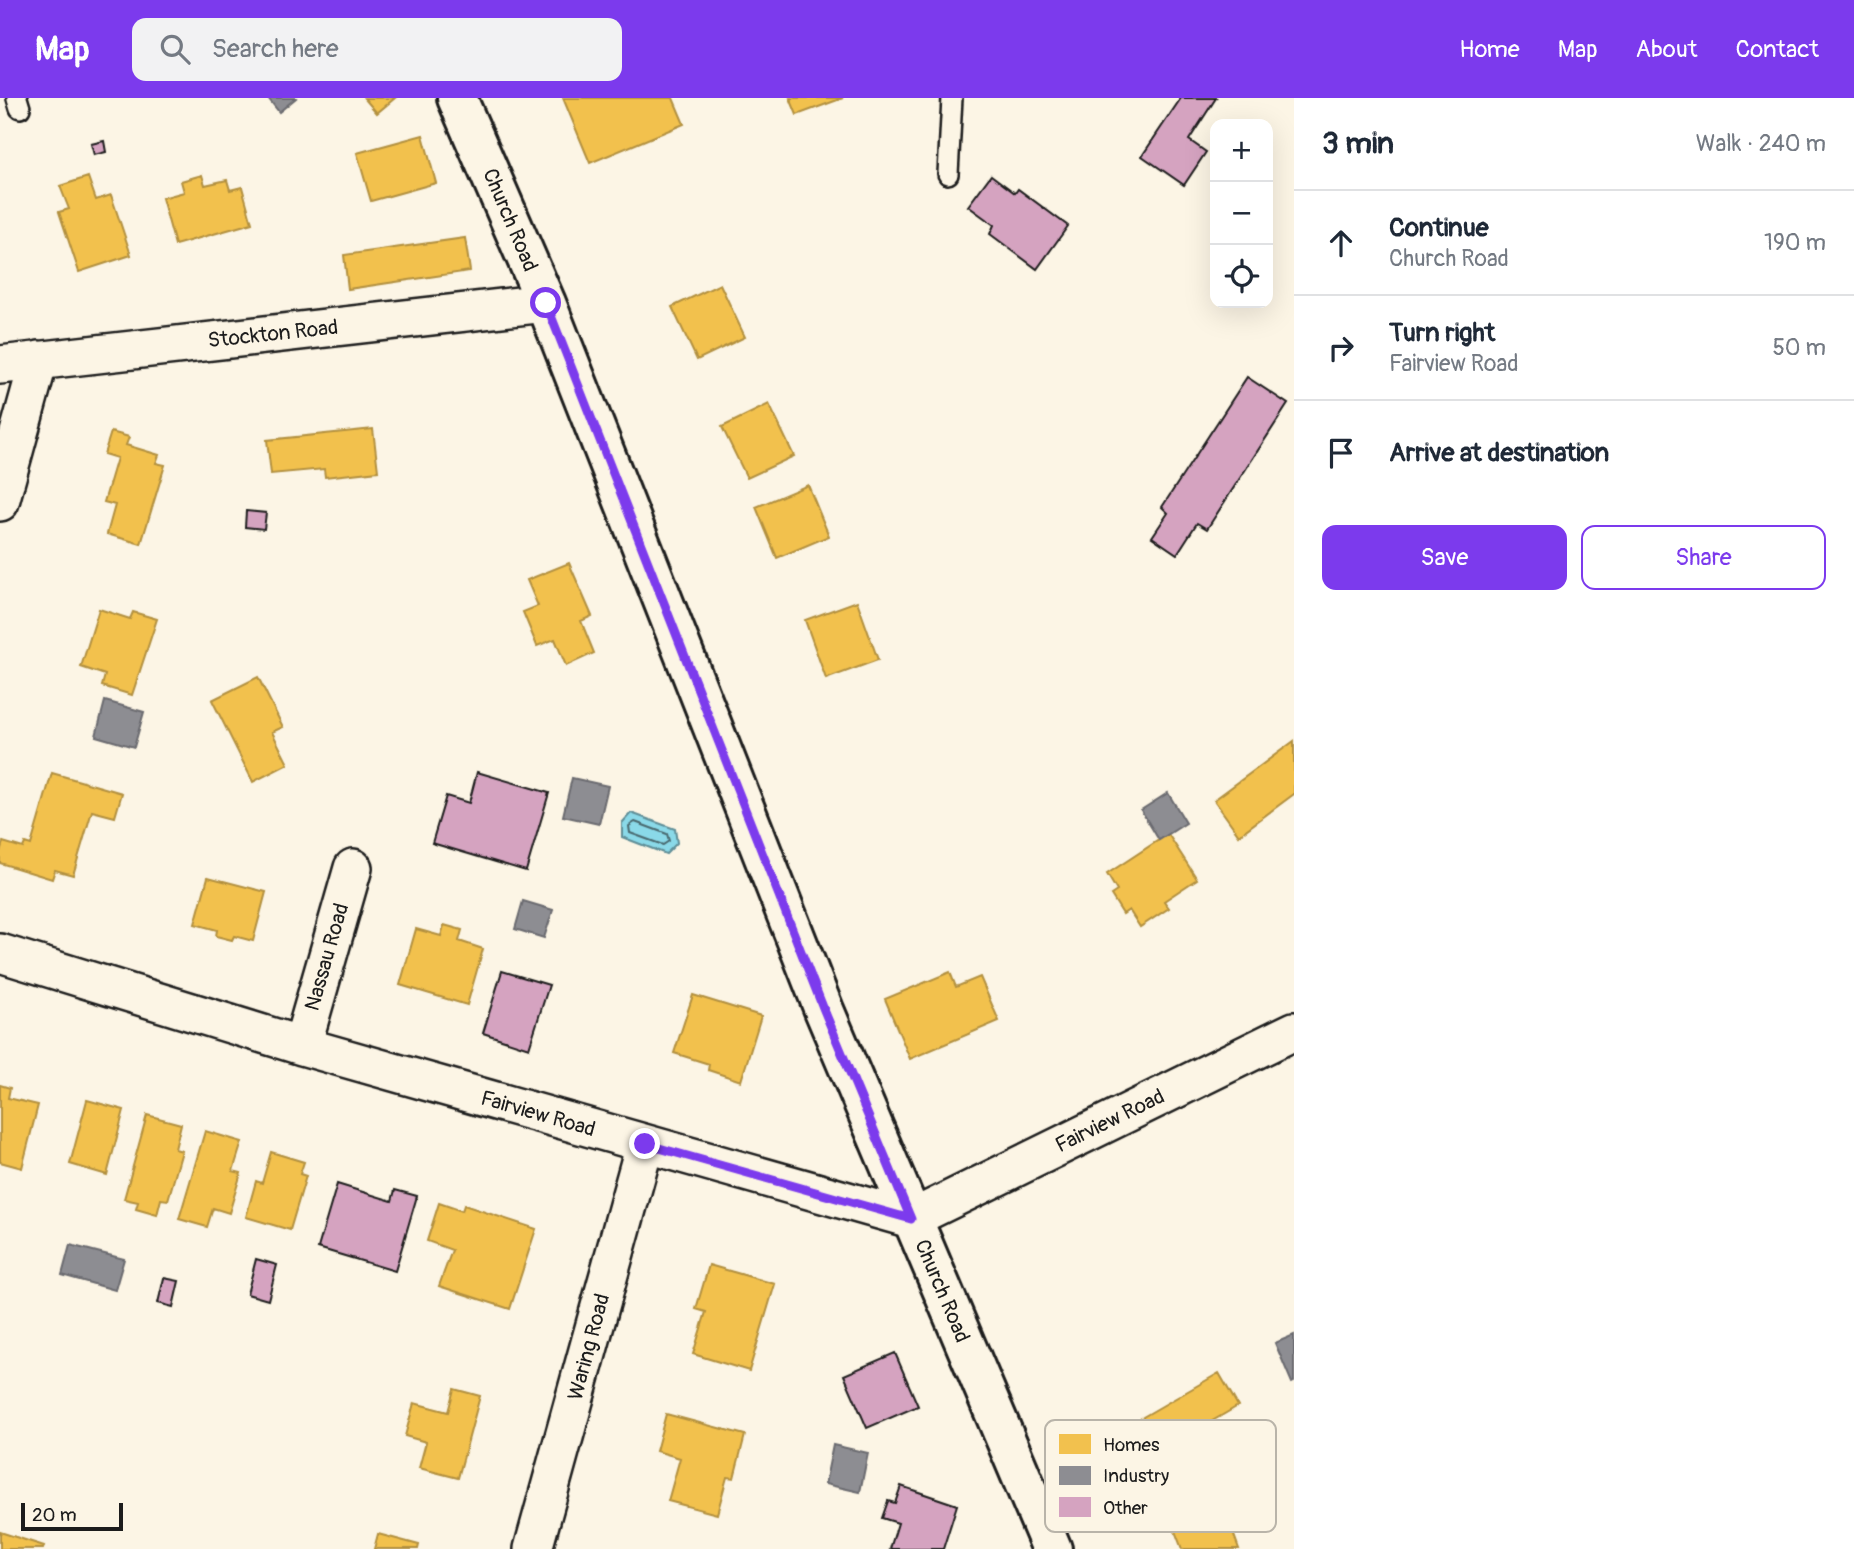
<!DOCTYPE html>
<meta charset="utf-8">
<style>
:root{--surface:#fff;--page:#f2f2f3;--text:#1f2937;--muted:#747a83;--line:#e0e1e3;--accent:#7c3aed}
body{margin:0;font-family:Pangolin,sans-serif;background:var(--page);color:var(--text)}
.controls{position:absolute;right:21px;top:21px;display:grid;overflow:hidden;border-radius:14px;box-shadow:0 7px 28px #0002}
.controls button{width:63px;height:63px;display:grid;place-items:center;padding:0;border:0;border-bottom:2px solid var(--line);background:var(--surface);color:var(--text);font:35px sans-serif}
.scale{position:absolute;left:21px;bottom:18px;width:102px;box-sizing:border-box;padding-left:7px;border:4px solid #1c1c1c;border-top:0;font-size:19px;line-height:24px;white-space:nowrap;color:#1c1c1c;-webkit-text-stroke:5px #fcf5e5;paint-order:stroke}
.stop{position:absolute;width:21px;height:21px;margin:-16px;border:5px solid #7c3aed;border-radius:50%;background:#fff}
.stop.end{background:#7c3aed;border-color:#fff;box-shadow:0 2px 7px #0008}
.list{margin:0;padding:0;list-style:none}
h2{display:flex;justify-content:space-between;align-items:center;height:91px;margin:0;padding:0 28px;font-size:30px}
h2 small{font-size:23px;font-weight:400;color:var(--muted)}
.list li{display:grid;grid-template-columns:46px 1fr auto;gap:21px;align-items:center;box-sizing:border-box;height:105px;padding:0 28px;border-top:2px solid var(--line)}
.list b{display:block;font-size:26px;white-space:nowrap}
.list p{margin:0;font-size:23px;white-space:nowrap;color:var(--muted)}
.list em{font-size:23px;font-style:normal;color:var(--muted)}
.actions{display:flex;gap:14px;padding:21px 28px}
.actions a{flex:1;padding:16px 0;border:2px solid var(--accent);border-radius:14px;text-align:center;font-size:24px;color:var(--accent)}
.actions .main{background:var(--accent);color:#fff}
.icon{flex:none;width:38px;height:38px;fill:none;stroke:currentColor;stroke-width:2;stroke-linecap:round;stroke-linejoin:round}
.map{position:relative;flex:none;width:1294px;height:1451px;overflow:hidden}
header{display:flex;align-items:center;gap:42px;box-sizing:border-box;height:98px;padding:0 35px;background:var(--accent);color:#fff}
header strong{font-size:33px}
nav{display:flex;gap:38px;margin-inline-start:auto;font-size:24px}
.search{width:490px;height:63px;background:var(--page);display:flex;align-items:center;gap:18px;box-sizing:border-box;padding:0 24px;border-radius:14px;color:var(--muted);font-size:26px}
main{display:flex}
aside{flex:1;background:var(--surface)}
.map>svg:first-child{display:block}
.water{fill:#8ad9e8;stroke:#5e8d96;stroke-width:2}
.homes{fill:#f2c14e;stroke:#b2903f;stroke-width:2}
.industry{fill:#8d8d92;stroke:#6b6b6f;stroke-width:2}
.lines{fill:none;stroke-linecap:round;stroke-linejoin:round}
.shore{stroke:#48686e;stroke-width:2}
.building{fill:#d5a3c0;stroke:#1c1c1c;stroke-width:2}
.lane-casing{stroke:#1c1c1c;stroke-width:24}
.street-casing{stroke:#1c1c1c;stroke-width:42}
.secondary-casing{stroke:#1c1c1c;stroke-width:44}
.lane{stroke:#fcf5e5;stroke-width:19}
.street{stroke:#fcf5e5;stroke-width:37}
.secondary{stroke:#fcf5e5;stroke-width:38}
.route{stroke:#7c3aed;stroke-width:9}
.labels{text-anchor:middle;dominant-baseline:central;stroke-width:7;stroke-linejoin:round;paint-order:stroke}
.street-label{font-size:21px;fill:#1c1c1c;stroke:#fcf5e5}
.key{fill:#fcf5e5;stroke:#b9b4a9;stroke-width:2}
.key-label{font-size:19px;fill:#1c1c1c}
</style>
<header>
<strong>Map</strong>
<div class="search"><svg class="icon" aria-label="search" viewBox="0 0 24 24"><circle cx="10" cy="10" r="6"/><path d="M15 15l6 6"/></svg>Search here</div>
<nav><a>Home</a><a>Map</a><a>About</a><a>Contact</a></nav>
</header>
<main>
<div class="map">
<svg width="1294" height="1451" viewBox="0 0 1294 1451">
<rect width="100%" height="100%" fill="#fcf5e5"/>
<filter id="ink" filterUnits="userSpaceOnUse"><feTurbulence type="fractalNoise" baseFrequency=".0143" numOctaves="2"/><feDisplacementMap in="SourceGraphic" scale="14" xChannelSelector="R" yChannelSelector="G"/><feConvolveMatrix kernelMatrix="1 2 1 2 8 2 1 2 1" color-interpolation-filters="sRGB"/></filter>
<g filter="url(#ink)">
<path class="water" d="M631 715 675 731 677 745 666 756 622 739V725Z"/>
<path class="homes" d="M364 0H395L377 15Z
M563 0H673L684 26 590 65Z
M790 0H843L797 17Z
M423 37 436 85 371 103 357 55Z
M202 77 205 87 227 82 230 92 242 89 252 125 175 147 162 100 184 94 181 83Z
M88 79 96 102 111 97 131 157 79 174 59 114 69 111 60 88Z
M465 140 470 173 348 191 344 157Z
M720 186 745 239 697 262 672 209Z
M769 306 794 358 747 380 722 329Z
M373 331 378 373 325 379 324 371 271 376 267 342Z
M111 334 129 339 126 347 159 357 156 365 165 367 141 446 107 436 115 407 104 404 117 360 104 356Z
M808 387 829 438 777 460 756 409Z
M569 465 592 518 581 523 594 555 566 568 555 541 537 548 523 514 538 508 527 482Z
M857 503 878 562 826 581 805 522Z
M99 511 130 521 133 514 157 521 132 597 102 588 105 577 81 569Z
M258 579 283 629 272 634 288 666 253 684 212 602Z
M1294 643V696L1239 737 1214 702Z
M52 675 122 695 115 719 92 713 73 777 55 772 52 781 0 765V754L3 744 23 750 25 745 31 747Z
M1168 736 1197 781 1164 803 1169 810 1140 829 1129 812 1123 816 1111 797 1117 793 1107 776Z
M208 779 266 794 253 843 234 838 232 842 216 838 217 832 195 826Z
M444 827 462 832 459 843 483 851 467 907 400 887 416 831 441 838Z
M950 874 956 889 980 879 999 923 910 961 885 901Z
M693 897 761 918 741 983 708 972 709 966 674 955Z
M0 987 10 990 8 1000 38 1007 22 1070 0 1064Z
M87 1002 124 1012 107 1077 70 1066Z
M147 1017 181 1026 175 1051 182 1053 168 1102 161 1101 157 1117 136 1111 138 1104 124 1101Z
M205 1033 242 1044 233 1073 241 1075 229 1115 213 1110 207 1129 179 1121Z
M271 1054 304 1064 300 1076 306 1078 290 1132 246 1119 256 1083 262 1085Z
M439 1105 462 1113 464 1107 536 1131 510 1211 439 1188 452 1152 427 1143Z
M709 1167 775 1186 749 1273 693 1256 706 1214 696 1211Z
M1219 1275 1238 1308 1209 1325 1188 1359 1163 1375 1141 1376 1117 1334Z
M454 1291 480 1298 458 1380 419 1370 426 1344 405 1338 414 1305 448 1314Z
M666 1316 745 1337 734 1380 727 1379 717 1416 668 1403 680 1360 656 1353Z
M1221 1401 1239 1451H1182L1170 1420Z
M0 1434 44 1448 43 1451H0Z
M378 1436 419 1447 418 1451H374Z"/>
<path class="industry" d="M268 0H296L279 14Z
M105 603 144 614 134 649 96 638Z
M572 680 608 688 599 726 563 718Z
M1168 695 1186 725 1159 742 1141 712Z
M523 803 553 812 544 840 515 831Z
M70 1147 124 1161 115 1192 62 1177Z
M1294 1237V1284L1292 1285 1275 1245Z
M833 1347 868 1355 860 1394 825 1386Z"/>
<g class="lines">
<path class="shore" d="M635 724 667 736 669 743 663 747 630 735 629 728Z"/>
</g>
<path class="building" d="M1181 0H1216L1189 42 1206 54 1184 87 1142 58Z
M104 43 106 54 94 57 91 46Z
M991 77 1015 95 1018 91 1068 128 1037 171 990 136 994 127 968 108Z
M1247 279 1288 306 1207 431 1197 425 1177 456 1152 439 1168 415 1162 409Z
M246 413 266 415 264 431 245 429Z
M477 674 549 695 526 773 432 745 446 698 469 705Z
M502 873 549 887 529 950 483 935Z
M337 1086 392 1103 395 1092 417 1098 395 1173 318 1150Z
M256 1161 277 1167 268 1202 247 1196Z
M164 1180 179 1183 173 1209 158 1205Z
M895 1255 918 1308 867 1330 844 1277Z
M901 1388 957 1407 943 1451H890L898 1425 882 1420 888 1403 895 1405Z"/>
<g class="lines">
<g class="lane-casing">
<path id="lane" d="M17 0 20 10
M948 76 952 0"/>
</g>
<g class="street-casing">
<path id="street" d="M0 267 546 205
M0 404 39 262
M0 855 302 948 911 1121 1294 933
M302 948 353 770
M533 1451 645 1046"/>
</g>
<g class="secondary-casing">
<path id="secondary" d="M457 0 546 205 824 912 1052 1451"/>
</g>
<use href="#lane" class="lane"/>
<use href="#street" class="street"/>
<use href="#secondary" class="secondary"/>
</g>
</g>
<g class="lines" filter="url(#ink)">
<path class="route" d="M546 205 824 912 911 1121 645 1046"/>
</g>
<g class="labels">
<g class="street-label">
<text transform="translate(510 122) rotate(67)">Church Road</text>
<text transform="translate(273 236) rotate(-6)">Stockton Road</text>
<text transform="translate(327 859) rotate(-74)">Nassau Road</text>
<text transform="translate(538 1016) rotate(16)">Fairview Road</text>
<text transform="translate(1110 1023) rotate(-26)">Fairview Road</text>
<text transform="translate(942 1193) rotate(67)">Church Road</text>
<text transform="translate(589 1249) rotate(-75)">Waring Road</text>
</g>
</g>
<rect x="1045" y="1322" width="231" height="112" rx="10" class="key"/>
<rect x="1059" y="1336" width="32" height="20" fill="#f2c14e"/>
<rect x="1059" y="1368" width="32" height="19" fill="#8d8d92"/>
<rect x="1059" y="1399" width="32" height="20" fill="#d5a3c0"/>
<g class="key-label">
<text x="1103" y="1353">Homes</text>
<text x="1103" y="1384">Industry</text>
<text x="1103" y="1416">Other</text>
</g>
</svg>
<div class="controls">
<button>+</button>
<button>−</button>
<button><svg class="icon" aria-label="locate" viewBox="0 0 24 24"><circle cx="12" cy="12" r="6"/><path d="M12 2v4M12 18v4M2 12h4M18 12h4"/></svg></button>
</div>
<div class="scale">20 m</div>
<div class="stop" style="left:546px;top:205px"></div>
<div class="stop end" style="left:645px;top:1046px"></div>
</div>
<aside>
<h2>3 min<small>Walk · 240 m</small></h2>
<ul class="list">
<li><svg class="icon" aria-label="ahead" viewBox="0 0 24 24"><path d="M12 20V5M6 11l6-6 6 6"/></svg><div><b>Continue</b><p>Church Road</p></div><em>190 m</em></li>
<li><svg class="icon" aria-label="right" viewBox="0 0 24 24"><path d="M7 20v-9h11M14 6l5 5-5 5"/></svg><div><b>Turn right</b><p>Fairview Road</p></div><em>50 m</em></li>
<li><svg class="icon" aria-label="arrive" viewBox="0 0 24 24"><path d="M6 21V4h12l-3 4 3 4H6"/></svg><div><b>Arrive at destination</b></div></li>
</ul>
<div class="actions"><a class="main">Save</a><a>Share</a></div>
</aside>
</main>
